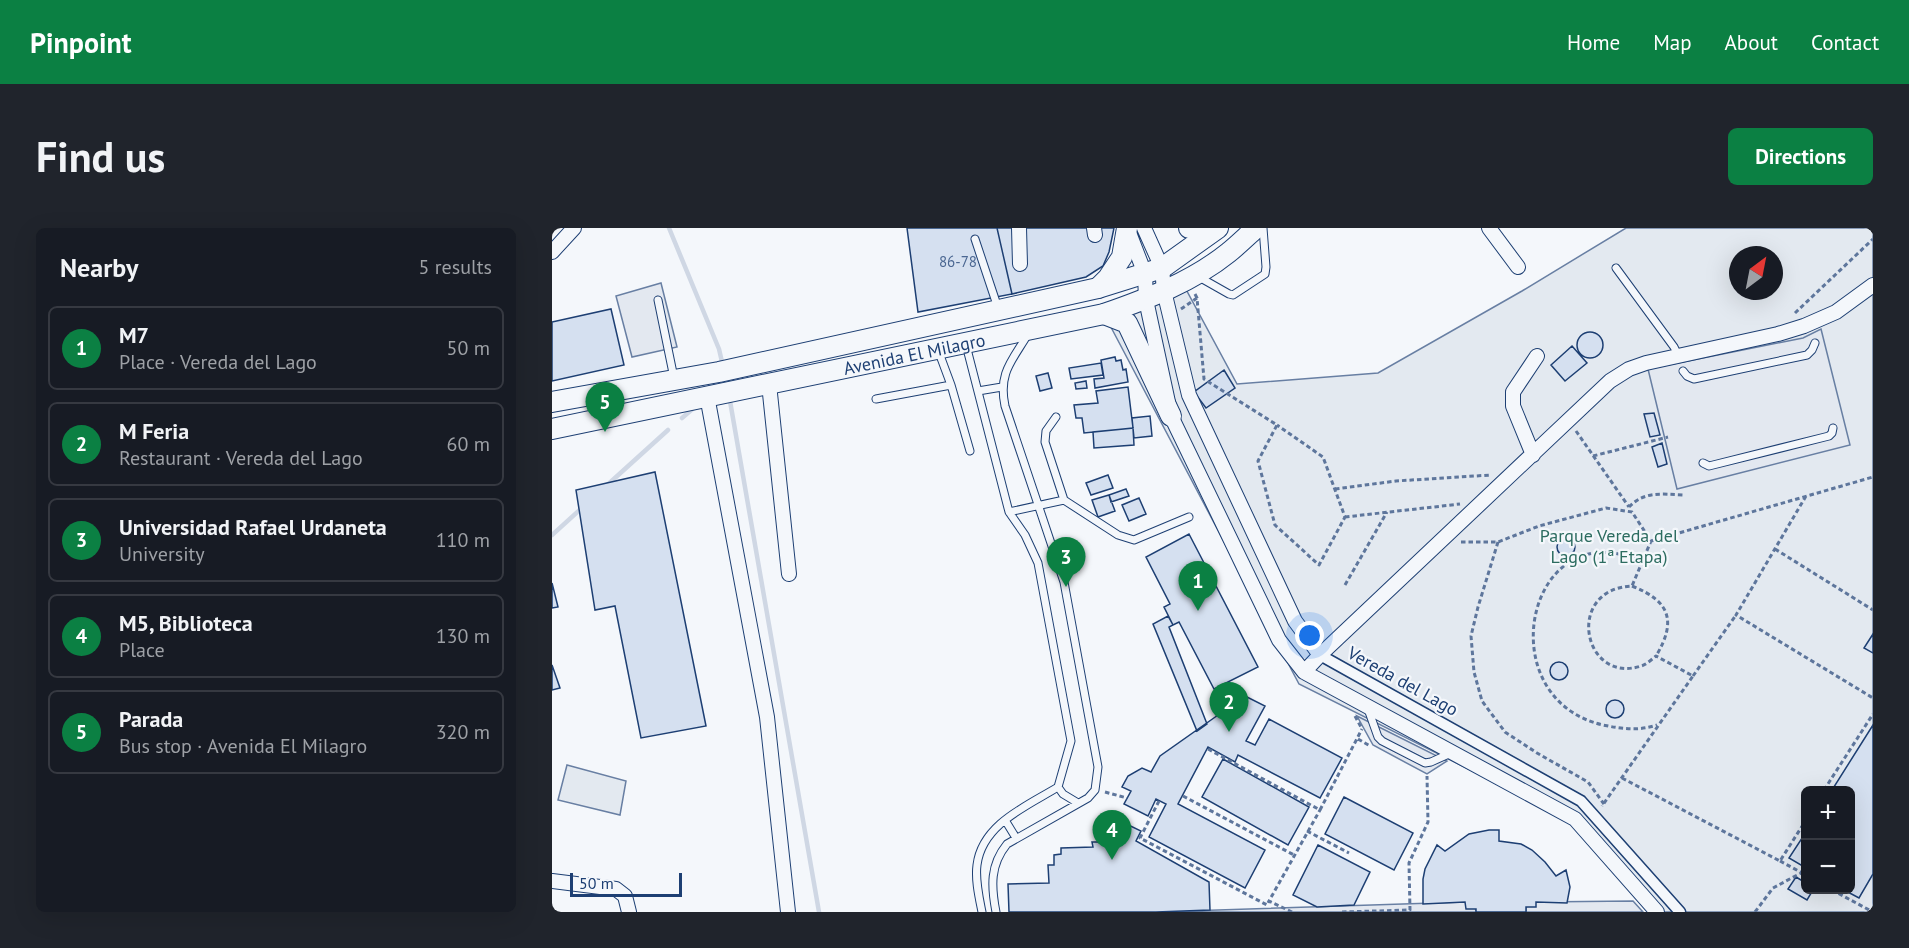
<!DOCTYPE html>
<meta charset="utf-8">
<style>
:root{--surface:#171b24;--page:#20242c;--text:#f1f3f6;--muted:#9ea1a6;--line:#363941;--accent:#0b8043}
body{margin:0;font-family:"PT Sans",sans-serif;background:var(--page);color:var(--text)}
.controls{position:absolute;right:18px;bottom:18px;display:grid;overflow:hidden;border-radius:9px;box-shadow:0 6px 24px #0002}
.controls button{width:54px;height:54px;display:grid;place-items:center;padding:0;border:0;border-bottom:2px solid var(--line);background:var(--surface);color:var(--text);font:30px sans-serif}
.compass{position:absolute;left:1177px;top:18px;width:54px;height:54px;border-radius:50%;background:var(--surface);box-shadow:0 6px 24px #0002;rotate:32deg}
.scale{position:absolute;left:18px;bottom:15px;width:112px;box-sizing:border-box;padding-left:6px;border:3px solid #1d3f73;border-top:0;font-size:16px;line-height:21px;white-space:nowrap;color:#1d3f73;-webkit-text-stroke:4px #f4f7fb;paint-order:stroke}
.you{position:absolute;left:758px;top:408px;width:21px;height:21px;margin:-15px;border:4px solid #fff;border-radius:50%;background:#1a73e8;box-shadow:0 0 0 9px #1a73e833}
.badge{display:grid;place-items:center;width:39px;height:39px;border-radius:50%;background:var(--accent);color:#fff;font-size:20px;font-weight:700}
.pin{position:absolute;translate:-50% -50px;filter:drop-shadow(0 2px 3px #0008)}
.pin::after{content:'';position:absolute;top:32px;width:21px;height:18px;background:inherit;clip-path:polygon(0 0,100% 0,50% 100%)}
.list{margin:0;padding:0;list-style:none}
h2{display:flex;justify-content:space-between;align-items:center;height:78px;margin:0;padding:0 24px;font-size:26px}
h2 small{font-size:20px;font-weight:400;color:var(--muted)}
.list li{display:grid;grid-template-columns:39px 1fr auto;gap:18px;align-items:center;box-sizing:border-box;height:84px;margin:0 12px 12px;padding:0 12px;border:2px solid var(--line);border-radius:9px}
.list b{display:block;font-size:22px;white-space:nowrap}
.list p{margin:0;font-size:20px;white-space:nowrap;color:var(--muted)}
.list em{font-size:20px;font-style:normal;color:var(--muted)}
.map{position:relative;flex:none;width:1321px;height:684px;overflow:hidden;border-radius:9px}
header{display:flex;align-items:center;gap:36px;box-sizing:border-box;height:84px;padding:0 30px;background:var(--accent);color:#fff}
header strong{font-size:28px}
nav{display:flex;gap:33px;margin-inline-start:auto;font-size:21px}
.intro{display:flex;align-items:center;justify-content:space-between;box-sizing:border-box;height:144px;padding:0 36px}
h1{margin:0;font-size:42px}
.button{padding:15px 27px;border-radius:9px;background:var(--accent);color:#fff;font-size:21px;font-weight:700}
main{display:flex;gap:36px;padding:0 36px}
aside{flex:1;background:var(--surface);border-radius:9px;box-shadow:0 6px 24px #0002}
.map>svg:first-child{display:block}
.green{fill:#e3e9f0;stroke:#687fa3;stroke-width:1.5;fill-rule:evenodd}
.parking{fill:#e3e8f0;stroke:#687fa3;stroke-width:1.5}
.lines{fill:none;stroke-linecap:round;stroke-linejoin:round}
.stream{stroke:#cfd7e4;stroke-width:4.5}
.building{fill:#d5e0f0;stroke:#1d3f73;stroke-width:1.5}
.service-casing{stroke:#1d3f73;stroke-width:9}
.pedestrian-casing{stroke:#1d3f73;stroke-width:13}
.minor-casing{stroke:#1d3f73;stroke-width:16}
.secondary-casing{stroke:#1d3f73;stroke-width:22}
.path{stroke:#5e769c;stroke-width:3;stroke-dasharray:4.5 3;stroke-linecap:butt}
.service{stroke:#f4f7fb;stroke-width:7}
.pedestrian{stroke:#f4f7fb;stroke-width:10}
.minor{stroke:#f4f7fb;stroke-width:14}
.secondary{stroke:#f4f7fb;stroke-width:20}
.labels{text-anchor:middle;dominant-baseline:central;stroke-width:4.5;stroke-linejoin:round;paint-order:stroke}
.number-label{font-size:15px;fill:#4b6792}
.street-label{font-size:18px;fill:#1d3f73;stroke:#f4f7fb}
.park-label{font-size:18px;fill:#2c6c60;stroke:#f4f7fb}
</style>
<header>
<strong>Pinpoint</strong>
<nav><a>Home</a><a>Map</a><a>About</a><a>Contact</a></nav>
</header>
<div class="intro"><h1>Find us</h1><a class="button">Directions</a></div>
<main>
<aside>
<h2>Nearby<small>5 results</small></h2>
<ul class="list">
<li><span class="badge">1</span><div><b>M7</b><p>Place · Vereda del Lago</p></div><em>50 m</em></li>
<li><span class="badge">2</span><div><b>M Feria</b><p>Restaurant · Vereda del Lago</p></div><em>60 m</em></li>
<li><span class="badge">3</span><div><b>Universidad Rafael Urdaneta</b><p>University</p></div><em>110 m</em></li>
<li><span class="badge">4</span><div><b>M5, Biblioteca</b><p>Place</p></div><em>130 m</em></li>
<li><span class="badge">5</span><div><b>Parada</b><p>Bus stop · Avenida El Milagro</p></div><em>320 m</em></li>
</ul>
</aside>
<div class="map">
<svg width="1321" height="684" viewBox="0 0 1321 684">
<rect width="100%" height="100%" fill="#f4f7fb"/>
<path class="green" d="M1074 0H1321V684H1097L1014 590 747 456 552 86 630 54 685 156 826 145 970 63ZM1186 27H1222V63H1186ZM1254 562H1298V662H1254Z
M15 537 74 553 68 587 6 572Z"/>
<path class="parking" d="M109 55 125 119 80 129 64 68Z
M1269 101 1298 217 1125 261 1096 141 1251 110Z
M805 488 895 533 875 546 821 517Z
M1081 673 1091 684H974V679L984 674Z
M913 674 924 681V684H604Z"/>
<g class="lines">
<path class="stream" d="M117 0 167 121 170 134
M178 173 267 684
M130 190 144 178
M53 259 116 202
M0 307 32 278"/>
</g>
<path class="building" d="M355 0H445L460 66 366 84Z
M445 0H562L557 24 551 38 534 49 460 66Z
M59 81 72 137 0 153V94Z
M1025 117a13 13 0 1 1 26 0a13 13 0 1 1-26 0Z
M1020 118 1035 135 1013 153 999 137Z
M563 129 564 133 569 132 571 142 574 141 576 154 543 160 542 151 552 150 549 132Z
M549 135 551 147 519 151 517 140Z
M672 142 683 160 654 180 642 164Z
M496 145 500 160 488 163 484 148Z
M534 153 535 160 524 161 523 155Z
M576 159 581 200 532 205 530 190H524L522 177 546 175 544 163Z
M1102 185 1108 207 1098 209 1092 186Z
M598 188 600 208 582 210 580 190Z
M581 200 582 217 542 220 541 204Z
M1110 215 1115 236 1106 239 1100 219Z
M103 244 154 498 89 510 63 378 43 382 24 262Z
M556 247 561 260 539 267 534 255Z
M574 261 577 268 559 274 557 267Z
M557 267 563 283 546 289 540 272Z
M587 270 594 286 577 293 570 277Z
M637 306 706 439 662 461 627 394 621 397 612 379 618 376 594 329Z
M1005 319a9 9 0 1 1 18 0a9 9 0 1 1-18 0Z
M0 355 6 379 0 380Z
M616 388 621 397 617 399 655 496 645 503 601 396Z
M1321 406V425L1312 420Z
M998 443a9 9 0 1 1 18 0a9 9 0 1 1-18 0Z
M0 437 8 460 0 462Z
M693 468 713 478 694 513 703 517 717 491 790 530 768 570 686 527 683 534 656 519 626 576 713 622 693 660 597 609 614 576 604 571 596 588 572 576 579 563 570 559 576 548 590 540 599 544 608 528Z
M1054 481a9 9 0 1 1 18 0a9 9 0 1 1-18 0Z
M1321 497V646L1307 670 1292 662H1298V562H1280Z
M671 531 757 579 736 617 650 569Z
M792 569 861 605 842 642 773 606Z
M560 589 589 603 584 613 657 654 658 682 604 684H457L456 656 497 655 496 637H502V627L509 626V620L541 619 540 614H548Z
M937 602H947V613L969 616 980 622 993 634 1004 648 1014 642 1018 659 1015 675 984 674V679H974V684H924V681H914L913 674 871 676V651L873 641 885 617 893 623 917 606Z
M1254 604V640L1237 630Z
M766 617 818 644 802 677 765 679 741 667Z
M1244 649 1254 655V662H1261L1255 672 1236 661Z"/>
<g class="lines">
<g class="service-casing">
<path id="service" d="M423 11 446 80
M1064 40 1122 119 1126 127
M647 49 677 66 681 67 713 46 714 39 711 0
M106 72 122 150
M414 117 457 284 473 307 486 335 519 513 506 559C475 578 430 596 425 637 423 652 427 669 430 684
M386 122 399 157 418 223
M1131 143 1135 148 1142 151 1255 127 1260 122 1263 115
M426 163 450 159
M324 171 399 157
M504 189 494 203 493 214 512 272
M1151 235 1157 238 1277 208 1280 205 1281 200
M457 284 512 272 566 307 582 312 637 289
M816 481 826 509 830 513 873 535 879 534 899 525
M506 559 511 566 526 575
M453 592 464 610
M444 684C439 658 438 637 455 616L536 570 543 562 546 539 512 354 453 178C446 145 460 133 476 106"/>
</g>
<g class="pedestrian-casing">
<path id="pedestrian" d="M768 427 1029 573 1128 684"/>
</g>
<g class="minor-casing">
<path id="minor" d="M467 0 468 36
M542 0 543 7
M592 0 610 40 612 63 637 167 743 393 768 427
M937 0 966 39
M576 2 593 46 594 72 619 188 727 412 752 444 1023 591 1105 684
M0 24 22 0
M217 156 237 346
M155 168 215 489 236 684
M981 227 961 178V164L985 128
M752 444 768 427 1058 153 1077 141 1094 135 1226 106 1252 98 1284 84 1321 57
M0 653 64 661 73 668 77 684"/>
</g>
<g class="secondary-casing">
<g id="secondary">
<path d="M637 0H646"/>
<path d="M546 60 556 50 570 29 575 0"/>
<path d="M552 86 575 95 619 188"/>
<path d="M0 174 167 144 546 60 610 40 666 0"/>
<path id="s1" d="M0 201 552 86C595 71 640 54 676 25 686 17 695 8 704 0"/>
</g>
</g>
<path class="path" d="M643 66 645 70 652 151 725 197 706 233 723 297 767 337 793 289 771 229 725 197
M629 81 645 70
M1243 85 1321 11
M1024 203 1077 279
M1041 228 1116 209
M783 261 844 253 939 247
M1254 268 1184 387 1321 470
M1077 279C1092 263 1110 266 1131 267
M793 289 908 276
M1099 313 1321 249
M909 314H946L987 298 1054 280 1080 284 1099 313 1080 358C1012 361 1031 457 1089 438 1094 437 1100 431 1104 428L1141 448 1050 578
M946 314 926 379 919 408 922 444 930 473 953 504 985 525 1036 554 1052 576
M1223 321 1321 382
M1090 334C976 280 934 470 1051 497 1070 501 1087 503 1105 497
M793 357 835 284
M1080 358C1118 373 1125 393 1104 428
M1141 448 1184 387
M803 488 810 501
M806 511 818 518
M656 521 768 582 810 501
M1070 550 1228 633 1254 592
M1272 562 1321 486
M553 564 575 570
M631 568 742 627
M607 573 588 610 715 677 717 673
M755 603 797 625
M1228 633 1254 647
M1280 662 1321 684
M740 684 717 673 768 582
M790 684 858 682 857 635 876 594 875 548
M1203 684 1221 660 1249 645"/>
<use href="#service" class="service"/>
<use href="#pedestrian" class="pedestrian"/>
<use href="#minor" class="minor"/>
<use href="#secondary" class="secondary"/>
</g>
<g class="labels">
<g class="number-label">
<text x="406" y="33">86-78</text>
</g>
<g class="street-label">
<text stroke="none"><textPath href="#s1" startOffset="370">Avenida El Milagro</textPath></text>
<text transform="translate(851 453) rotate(29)">Vereda del Lago</text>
</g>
<g class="park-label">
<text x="1057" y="307">Parque Vereda del<tspan x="1057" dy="21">Lago (1ª Etapa)</tspan></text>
</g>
</g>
</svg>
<div class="controls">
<button>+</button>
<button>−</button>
</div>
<svg class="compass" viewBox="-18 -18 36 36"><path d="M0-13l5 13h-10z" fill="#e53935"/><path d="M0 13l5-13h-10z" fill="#9ea1a6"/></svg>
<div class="scale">50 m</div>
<div class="you"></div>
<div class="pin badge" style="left:646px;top:383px">1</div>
<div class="pin badge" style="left:677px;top:504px">2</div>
<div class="pin badge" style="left:514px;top:359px">3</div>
<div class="pin badge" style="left:560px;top:632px">4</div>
<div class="pin badge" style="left:53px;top:204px">5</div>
</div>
</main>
